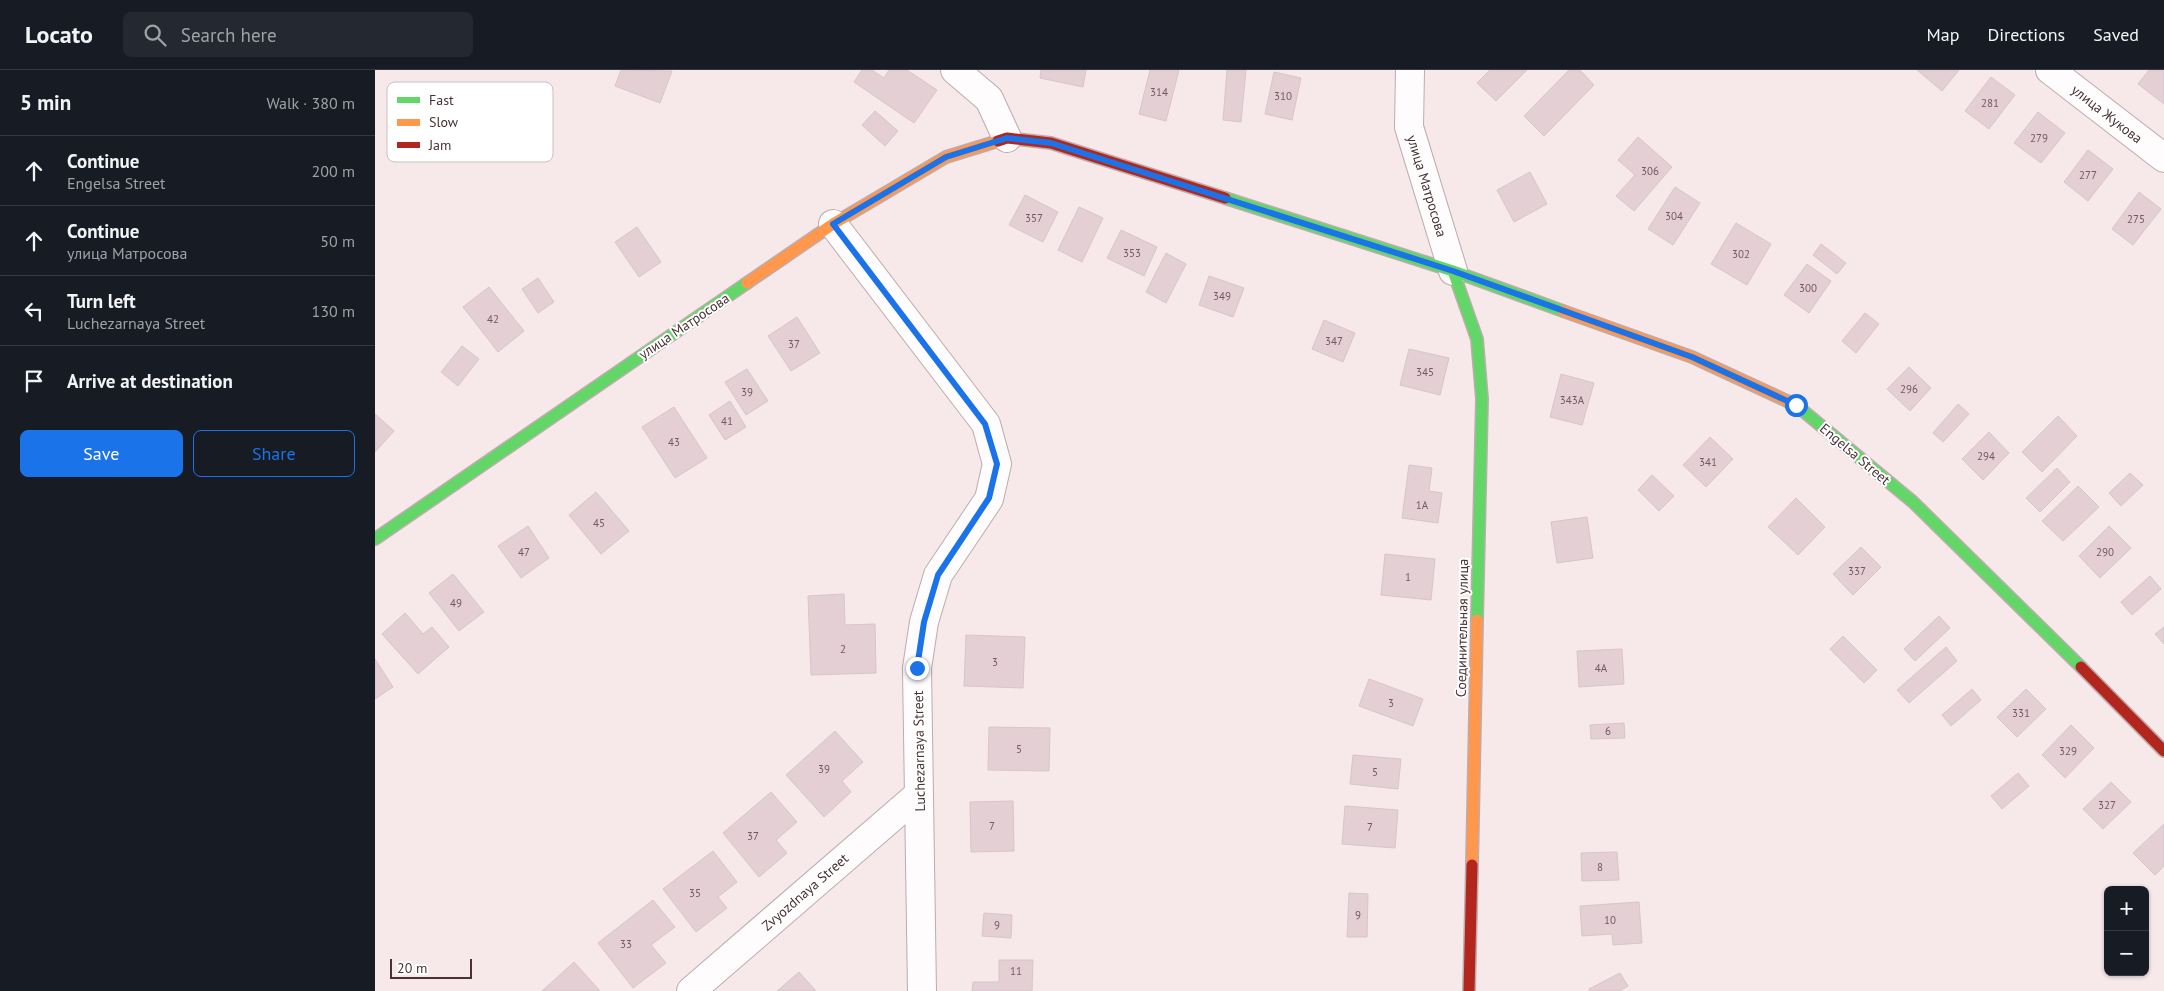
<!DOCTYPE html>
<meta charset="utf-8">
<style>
:root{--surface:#171b24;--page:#242831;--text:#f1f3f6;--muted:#9ea1a6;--line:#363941;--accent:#1a73e8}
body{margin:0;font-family:"PT Sans",sans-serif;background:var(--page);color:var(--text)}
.controls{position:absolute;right:15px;bottom:15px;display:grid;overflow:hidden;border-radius:8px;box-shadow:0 1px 4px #0004}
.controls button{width:45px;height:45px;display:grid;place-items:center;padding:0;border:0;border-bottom:1px solid var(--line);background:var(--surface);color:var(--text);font:25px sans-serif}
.scale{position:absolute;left:15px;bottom:12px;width:82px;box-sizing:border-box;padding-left:5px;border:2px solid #4a3134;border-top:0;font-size:14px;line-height:18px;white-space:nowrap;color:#4a3134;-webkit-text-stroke:4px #fff;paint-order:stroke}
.stop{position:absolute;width:15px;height:15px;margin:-11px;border:4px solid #1a73e8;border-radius:50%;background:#fff}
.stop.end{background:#1a73e8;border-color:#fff;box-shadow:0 1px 5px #0008}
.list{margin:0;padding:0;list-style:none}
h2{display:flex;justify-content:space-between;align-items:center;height:65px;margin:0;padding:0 20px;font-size:21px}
h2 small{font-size:16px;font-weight:400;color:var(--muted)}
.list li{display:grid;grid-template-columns:32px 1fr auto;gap:15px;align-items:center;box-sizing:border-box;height:70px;padding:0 20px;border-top:1px solid var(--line)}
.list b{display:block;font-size:19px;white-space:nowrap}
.list p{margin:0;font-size:16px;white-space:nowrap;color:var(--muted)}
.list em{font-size:16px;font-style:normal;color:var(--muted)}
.actions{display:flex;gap:10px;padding:15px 20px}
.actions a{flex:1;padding:11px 0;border:1px solid var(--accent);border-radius:8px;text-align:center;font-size:18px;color:var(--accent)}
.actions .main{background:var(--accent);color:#fff}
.icon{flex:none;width:28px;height:28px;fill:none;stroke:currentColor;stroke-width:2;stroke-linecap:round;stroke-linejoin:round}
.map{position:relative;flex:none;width:1789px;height:921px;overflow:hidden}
header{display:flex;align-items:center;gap:30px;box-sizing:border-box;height:70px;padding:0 25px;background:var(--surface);border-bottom:1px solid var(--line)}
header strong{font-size:24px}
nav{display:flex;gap:28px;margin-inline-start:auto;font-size:18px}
.search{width:350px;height:45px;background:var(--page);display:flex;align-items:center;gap:12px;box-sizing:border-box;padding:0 18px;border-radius:8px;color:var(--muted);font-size:19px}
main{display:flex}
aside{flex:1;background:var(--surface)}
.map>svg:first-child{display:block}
.building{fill:#e4cfd5;stroke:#d6c5ca}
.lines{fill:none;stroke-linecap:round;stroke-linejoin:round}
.street-casing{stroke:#bdacad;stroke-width:30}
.fast-casing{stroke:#bdacad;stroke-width:14}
.slow-casing{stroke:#bdacad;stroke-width:14}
.jam-casing{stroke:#bdacad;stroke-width:14}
.street{stroke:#fefcfc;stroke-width:28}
.fast{stroke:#63d668;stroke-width:11}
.slow{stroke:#ff974d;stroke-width:11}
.jam{stroke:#b3261e;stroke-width:11}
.route{stroke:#1a73e8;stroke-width:6}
.labels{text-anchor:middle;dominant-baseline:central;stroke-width:4;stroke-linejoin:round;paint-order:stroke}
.number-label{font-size:11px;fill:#725a5e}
.street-label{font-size:14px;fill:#4a3134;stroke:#fff}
.key{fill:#fff;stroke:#c9c1c2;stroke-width:1}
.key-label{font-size:14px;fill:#4a3134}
</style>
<header>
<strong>Locato</strong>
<div class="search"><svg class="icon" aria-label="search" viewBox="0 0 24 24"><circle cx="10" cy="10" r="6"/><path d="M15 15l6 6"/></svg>Search here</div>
<nav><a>Map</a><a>Directions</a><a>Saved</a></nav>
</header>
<main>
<aside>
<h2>5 min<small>Walk · 380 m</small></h2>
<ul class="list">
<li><svg class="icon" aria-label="ahead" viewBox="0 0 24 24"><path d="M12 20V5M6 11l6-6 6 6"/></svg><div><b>Continue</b><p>Engelsa Street</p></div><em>200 m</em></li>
<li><svg class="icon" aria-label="ahead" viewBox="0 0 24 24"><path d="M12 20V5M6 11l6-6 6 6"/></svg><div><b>Continue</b><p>улица Матросова</p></div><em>50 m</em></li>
<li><svg class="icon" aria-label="left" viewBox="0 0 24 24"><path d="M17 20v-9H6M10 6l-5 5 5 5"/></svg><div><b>Turn left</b><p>Luchezarnaya Street</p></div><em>130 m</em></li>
<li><svg class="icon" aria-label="arrive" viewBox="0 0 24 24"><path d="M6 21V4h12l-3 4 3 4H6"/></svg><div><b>Arrive at destination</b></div></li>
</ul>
<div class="actions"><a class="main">Save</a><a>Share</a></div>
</aside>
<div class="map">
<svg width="1789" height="921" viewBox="0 0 1789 921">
<rect width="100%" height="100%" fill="#f7e8e9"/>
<path class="building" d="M246 0 297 1 285 33 240 16Z
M487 0H497L509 8 514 0H532L562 20 539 53 479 12Z
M666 0H711L708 17 665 8Z
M775 0H804L791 51 764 44Z
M852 0H871L866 52 848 50Z
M1115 0H1152L1121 31 1102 13Z
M1194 0H1205L1219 15 1169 66 1149 46Z
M1542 0H1584L1567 21Z
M1774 0H1789V34L1763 14Z
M899 2 926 8 917 50 890 44Z
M1616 7 1640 25 1614 59 1590 41Z
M500 41 523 61 510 76 487 55Z
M1663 42 1690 63 1666 93 1639 73Z
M1263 67 1297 97 1259 141 1241 126 1260 105 1243 90Z
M1713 80 1738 99 1713 131 1689 112Z
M1155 102 1172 134 1139 152 1122 120Z
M1300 117 1325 133 1298 175 1273 159Z
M1764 122 1786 139 1758 175 1737 159Z
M650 125 683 142 668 172 634 155Z
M704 137 728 148 707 192 683 180Z
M1361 153 1396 174 1372 215 1336 194Z
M262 157 286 192 264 207 240 172Z
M746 160 782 177 769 206 732 188Z
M1446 174 1471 193 1462 204 1438 185Z
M791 183 811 194 791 233 771 222Z
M1432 194 1456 211 1434 243 1409 225Z
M834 206 869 218 858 247 824 235Z
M163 208 179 232 163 243 147 219Z
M114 217 149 261 123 282 88 237Z
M1490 243 1504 254 1481 283 1467 271Z
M422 247 445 283 416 301 393 266Z
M949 250 980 263 968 292 937 279Z
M87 276 104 289 83 316 66 302Z
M1034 279 1074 288 1065 325 1025 315Z
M1534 297 1556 318 1535 341 1512 319Z
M372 299 393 331 371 345 350 312Z
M1186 304 1219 313 1207 355 1175 347Z
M355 331 371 357 350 370 334 345Z
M1583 334 1594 344 1568 372 1558 363Z
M299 337 332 388 300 408 267 357Z
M0 344 19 361 0 382Z
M1683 346 1702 366 1667 402 1647 382Z
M1614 362 1634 383 1608 410 1587 389Z
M1335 367 1358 389 1331 417 1308 395Z
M1034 395 1057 398 1054 421 1067 423 1063 453 1027 448Z
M1682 398 1695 412 1665 442 1651 428Z
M1755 403 1768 415 1746 436 1734 423Z
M1277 405 1299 426 1284 441 1263 420Z
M1703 416 1724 437 1688 471 1667 451Z
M221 422 254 461 226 484 194 445Z
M1421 428 1450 457 1423 485 1393 457Z
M1212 447 1218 488 1182 493 1176 452Z
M153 456 174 488 146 508 123 476Z
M1734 456 1756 478 1725 508 1704 486Z
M1486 477 1506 497 1478 525 1458 504Z
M1010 484 1060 489 1056 530 1006 525Z
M78 504 109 542 84 561 54 523Z
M1775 506 1786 519 1757 545 1746 532Z
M469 524 470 555 500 554 501 603 436 605 433 526Z
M30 543 48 564 57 557 74 577 43 604 7 564Z
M1564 546 1575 558 1540 591 1529 579Z
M1789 557V574L1780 564Z
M591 565 650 567 648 618 589 616Z
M1468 566 1502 600 1489 613 1455 579Z
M1571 577 1582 591 1534 633 1522 620Z
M1247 579 1249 614 1204 617 1202 581Z
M0 589 18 617 0 629Z
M994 609 1048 629 1038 656 984 636Z
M1597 619 1606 630 1576 656 1567 645Z
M1651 619 1671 639 1642 667 1622 647Z
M1249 653 1250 668 1216 669 1215 655Z
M1696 655 1719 678 1690 708 1667 685Z
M614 657 675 658 674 701 613 700Z
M460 661 488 692 467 711 476 722 449 747 411 705Z
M978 685 1026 689 1023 719 975 714Z
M1643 703 1654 716 1627 739 1616 726Z
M1736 712 1756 732 1728 759 1708 739Z
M396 722 422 752 401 770 412 783 384 807 348 763Z
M638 731 639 781 596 782 595 732Z
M970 736 1023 740 1020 778 967 774Z
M1789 754V796L1780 805 1758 783Z
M338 781 362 812 343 827 352 838 321 862 288 819Z
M1242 782 1244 810 1207 811 1206 783Z
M974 823 993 824 992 867H972Z
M278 830 300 857 276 875 291 893 258 918 223 873Z
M1264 832 1267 873 1238 875 1237 864 1207 866 1205 836Z
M609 843 637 845 636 868 607 866Z
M624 890H658L657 921H597L598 912H624Z
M199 892 225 921H167Z
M424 902 441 921H402Z
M1245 903 1253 916 1245 921H1215L1214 919Z"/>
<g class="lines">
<g class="street-casing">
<path id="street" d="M580 0 614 29 632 68
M1035 0 1034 57 1078 201
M1675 0 1789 88
M458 154 611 354 622 394 614 429 563 505 549 552 542 598 547 921
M316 921 544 724"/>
</g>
<g class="fast-casing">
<path id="fast" d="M850 128 1078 201 1188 241
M1078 201 1102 269 1107 329 1102 550
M1412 331 1421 335 1538 432 1706 597
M0 469 372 213"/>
</g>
<g class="slow-casing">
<path id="slow" d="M372 213 458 154 571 87 623 71
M1188 241 1317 287 1412 331
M1097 795 1102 550"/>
</g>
<g class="jam-casing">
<path id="jam" d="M623 71 632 68 676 73 850 128
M1706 597 1789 681
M1094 921 1097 795"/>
</g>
<use href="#street" class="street"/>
<use href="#fast" class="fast"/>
<use href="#slow" class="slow"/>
<use href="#jam" class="jam"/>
</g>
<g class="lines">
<path class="route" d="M542 598 549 552 563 505 614 428 622 394 610 354 458 154 571 87 632 68 676 73 1078 201 1317 287 1421 335"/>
</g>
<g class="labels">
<g class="number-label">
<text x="784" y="22">314</text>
<text x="908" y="26">310</text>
<text x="1615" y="33">281</text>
<text x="1664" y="68">279</text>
<text x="1275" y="101">306</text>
<text x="1713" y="105">277</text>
<text x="1299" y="146">304</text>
<text x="659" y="148">357</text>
<text x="1761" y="149">275</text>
<text x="757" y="183">353</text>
<text x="1366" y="184">302</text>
<text x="1433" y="218">300</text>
<text x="847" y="226">349</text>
<text x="118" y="249">42</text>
<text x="959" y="271">347</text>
<text x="419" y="274">37</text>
<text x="1050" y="302">345</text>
<text x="1534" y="319">296</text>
<text x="372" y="322">39</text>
<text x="1197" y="330">343А</text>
<text x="352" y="351">41</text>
<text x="299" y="372">43</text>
<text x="1611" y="386">294</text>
<text x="1333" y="392">341</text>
<text x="1047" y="435">1А</text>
<text x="224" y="453">45</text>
<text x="149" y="482">47</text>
<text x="1730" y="482">290</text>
<text x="1482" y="501">337</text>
<text x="1033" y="507">1</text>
<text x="81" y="533">49</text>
<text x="468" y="579">2</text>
<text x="620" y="592">3</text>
<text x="1226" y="598">4А</text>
<text x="1016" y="633">3</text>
<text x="1646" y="643">331</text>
<text x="1233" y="661">6</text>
<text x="644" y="679">5</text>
<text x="1693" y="681">329</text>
<text x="449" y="699">39</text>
<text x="1000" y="702">5</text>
<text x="1732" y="735">327</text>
<text x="617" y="756">7</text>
<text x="995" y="757">7</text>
<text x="378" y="766">37</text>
<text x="1225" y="797">8</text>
<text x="320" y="823">35</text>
<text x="983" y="845">9</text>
<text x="1235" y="850">10</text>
<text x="622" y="855">9</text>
<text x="251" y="874">33</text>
<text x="641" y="901">11</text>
</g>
<g class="street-label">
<text transform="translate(1732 44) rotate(38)">улица Жукова</text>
<text transform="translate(1052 116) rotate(73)">улица Матросова</text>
<text transform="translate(309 256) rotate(-34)">улица Матросова</text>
<text transform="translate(1480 384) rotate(40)">Engelsa Street</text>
<text transform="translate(1087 558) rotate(-89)">Соединительная улица</text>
<text transform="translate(544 681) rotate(-91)">Luchezarnaya Street</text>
<text transform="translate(430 822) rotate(-41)">Zvyozdnaya Street</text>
</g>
</g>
<rect x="12" y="12" width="166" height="80" rx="8" class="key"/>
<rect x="22" y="27" width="23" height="6" fill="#63d668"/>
<rect x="22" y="49" width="23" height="7" fill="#ff974d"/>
<rect x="22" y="72" width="23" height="6" fill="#b3261e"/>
<g class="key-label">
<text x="54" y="35">Fast</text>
<text x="54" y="57">Slow</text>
<text x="54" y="80">Jam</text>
</g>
</svg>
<div class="controls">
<button>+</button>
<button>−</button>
</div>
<div class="scale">20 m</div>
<div class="stop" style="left:1421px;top:335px"></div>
<div class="stop end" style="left:542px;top:598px"></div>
</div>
</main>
